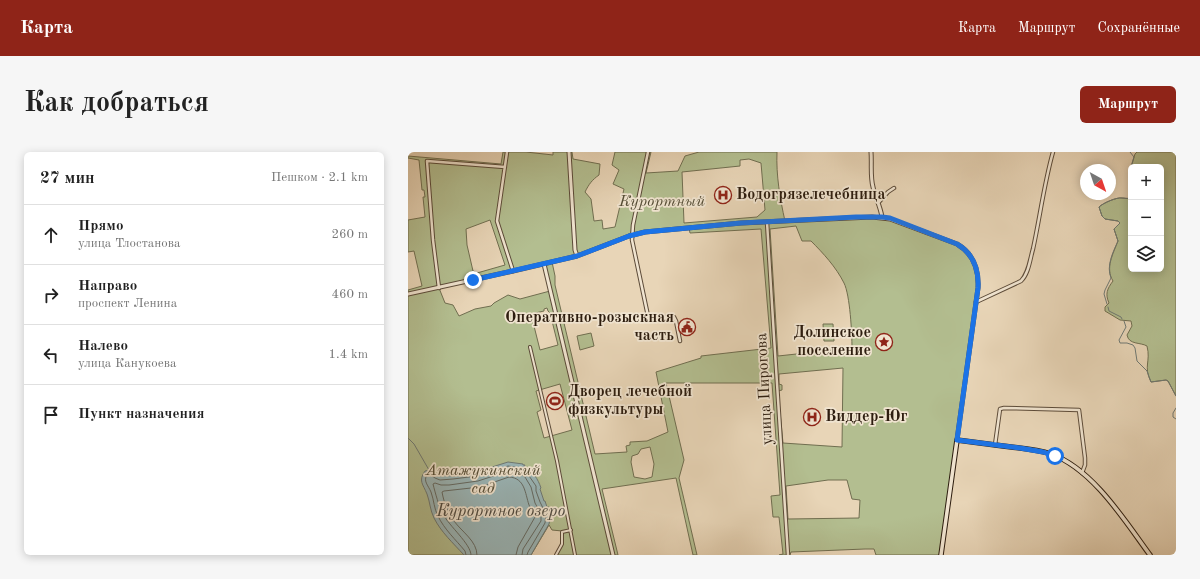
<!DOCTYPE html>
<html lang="ru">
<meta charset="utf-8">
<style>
:root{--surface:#fff;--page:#f6f6f6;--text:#222;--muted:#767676;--line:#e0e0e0;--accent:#8f2418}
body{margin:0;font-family:"Old Standard TT",serif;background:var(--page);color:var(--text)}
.controls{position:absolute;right:12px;top:12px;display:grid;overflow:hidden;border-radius:6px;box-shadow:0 2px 10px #0003}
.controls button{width:36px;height:36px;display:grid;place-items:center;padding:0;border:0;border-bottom:1px solid var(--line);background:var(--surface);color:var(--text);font:20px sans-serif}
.compass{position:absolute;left:672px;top:12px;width:36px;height:36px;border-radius:50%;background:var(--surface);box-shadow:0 2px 10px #0003;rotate:140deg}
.stop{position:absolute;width:12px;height:12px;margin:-9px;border:3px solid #1a73e8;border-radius:50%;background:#fff}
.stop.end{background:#1a73e8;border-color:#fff;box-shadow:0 1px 4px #0008}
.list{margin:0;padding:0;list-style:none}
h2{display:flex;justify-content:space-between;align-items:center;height:52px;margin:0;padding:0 16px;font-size:17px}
h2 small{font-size:13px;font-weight:400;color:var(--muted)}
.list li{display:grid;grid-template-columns:26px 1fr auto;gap:12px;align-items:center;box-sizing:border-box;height:60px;padding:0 16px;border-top:1px solid var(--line)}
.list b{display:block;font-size:15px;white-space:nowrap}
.list p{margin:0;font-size:13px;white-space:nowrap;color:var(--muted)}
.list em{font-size:13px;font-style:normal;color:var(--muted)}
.icon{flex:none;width:22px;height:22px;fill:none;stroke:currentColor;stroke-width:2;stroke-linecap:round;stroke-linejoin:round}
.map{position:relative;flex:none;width:768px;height:403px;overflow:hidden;border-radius:6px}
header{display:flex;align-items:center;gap:24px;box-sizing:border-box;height:56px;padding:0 20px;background:var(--accent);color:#fff}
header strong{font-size:19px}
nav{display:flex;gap:22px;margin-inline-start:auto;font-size:14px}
.intro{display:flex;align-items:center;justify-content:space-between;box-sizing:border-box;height:96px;padding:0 24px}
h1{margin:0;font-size:28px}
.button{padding:10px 18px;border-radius:6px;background:var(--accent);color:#fff;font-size:14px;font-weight:700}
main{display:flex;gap:24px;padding:0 24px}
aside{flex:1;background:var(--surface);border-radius:6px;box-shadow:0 2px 10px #0003}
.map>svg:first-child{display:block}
.green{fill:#b3be90;stroke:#706e50;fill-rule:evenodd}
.water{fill:#9ab6b8;stroke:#6e7974}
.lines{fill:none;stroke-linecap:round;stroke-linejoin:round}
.shore{stroke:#646a64;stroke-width:1}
.stream{stroke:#6e7974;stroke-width:1}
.pedestrian-casing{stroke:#5c4b39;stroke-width:4}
.minor-casing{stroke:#5c4b39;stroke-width:4.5}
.tertiary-casing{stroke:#5c4b39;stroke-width:5}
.secondary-casing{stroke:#2d1d0f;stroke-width:5.5}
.pedestrian{stroke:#f0e4d0;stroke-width:2}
.minor{stroke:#f0e4d0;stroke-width:2.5}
.tertiary{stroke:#f0e4d0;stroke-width:3}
.secondary{stroke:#f0e4d0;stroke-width:3.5}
.route{stroke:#1a73e8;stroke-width:5}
.labels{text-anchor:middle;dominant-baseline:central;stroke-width:3.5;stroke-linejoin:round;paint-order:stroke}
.poi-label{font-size:16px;font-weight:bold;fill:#2d1d0f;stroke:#f0e4d0;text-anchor:start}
.park-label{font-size:16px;font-style:italic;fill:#554d36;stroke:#f0e4d0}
.street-label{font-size:16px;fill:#2d1d0f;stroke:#f0e4d0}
.water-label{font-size:17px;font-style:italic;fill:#4e4b42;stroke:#f0e4d0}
</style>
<header>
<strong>Карта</strong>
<nav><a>Карта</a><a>Маршрут</a><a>Сохранённые</a></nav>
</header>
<div class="intro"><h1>Как добраться</h1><a class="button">Маршрут</a></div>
<main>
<aside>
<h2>27 мин<small>Пешком · 2.1 km</small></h2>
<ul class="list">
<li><svg class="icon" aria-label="ahead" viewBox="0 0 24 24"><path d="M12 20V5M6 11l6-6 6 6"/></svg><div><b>Прямо</b><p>улица Тлостанова</p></div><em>260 m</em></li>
<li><svg class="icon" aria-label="right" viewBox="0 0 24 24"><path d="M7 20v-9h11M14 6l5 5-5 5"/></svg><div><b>Направо</b><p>проспект Ленина</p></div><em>460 m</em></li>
<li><svg class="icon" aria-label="left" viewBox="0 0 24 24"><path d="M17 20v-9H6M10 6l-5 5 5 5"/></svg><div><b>Налево</b><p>улица Канукоева</p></div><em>1.4 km</em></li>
<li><svg class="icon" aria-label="arrive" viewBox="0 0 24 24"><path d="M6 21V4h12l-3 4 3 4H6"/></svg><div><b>Пункт назначения</b></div></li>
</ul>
</aside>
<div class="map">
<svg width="768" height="403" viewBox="0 0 768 403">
<rect width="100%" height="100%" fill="#e8d5b7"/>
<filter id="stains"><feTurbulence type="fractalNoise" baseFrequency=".005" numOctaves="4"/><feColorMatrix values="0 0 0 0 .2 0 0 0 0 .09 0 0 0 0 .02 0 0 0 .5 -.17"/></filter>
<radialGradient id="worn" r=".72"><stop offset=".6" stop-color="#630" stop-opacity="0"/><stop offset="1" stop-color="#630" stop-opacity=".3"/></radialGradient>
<path class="green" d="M95 0H118L145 3V0H164L165 7 192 12 191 23C184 28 181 32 177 40L183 47 186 69 194 68 195 77 207 75 216 37 205 32 211 18 204 13 207 0H243L238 21 270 19 277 4 291 0H369C368 23 372 47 377 69L474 65 552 94 563 105 570 129 533 403H468L466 397H457L383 400 382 403H371L375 402 371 365H365L363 344 372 343 364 231H258L276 308 271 326 289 403H285L268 326 194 337 210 403H148L153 394 154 379 144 378 141 373 123 403H0V138L14 134 6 99 0 100V68L17 65 15 45H17L16 38H14L11 8 0 6V4L93 12ZM341 7 353 11 357 58 349 65 276 71 274 20 332 14V8ZM82 68 97 113 69 121 65 119 59 93 58 77ZM388 74 394 89H403C415 101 428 115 436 131 442 143 444 181 444 196L370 204 362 77ZM281 76 282 81 353 77 363 196 293 204V206L248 220 260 280 239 289 222 290V293L218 294 219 300 187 302 147 133V124L144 110 169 104 232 81ZM136 112 142 139 112 147 100 143 86 151 83 154 67 157 51 164 45 153 37 151 31 136ZM139 156 140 159 142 161 150 193 132 198 123 162 136 159V157ZM435 216 434 295 375 291 370 239 374 238V233L371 232V222ZM152 232 164 278 136 286 129 260 133 258 128 239ZM242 295 246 312 244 325 237 327 226 325 223 310 224 304 230 302 233 297ZM420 328H439L444 347 452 348 451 366 380 367 378 334Z
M729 0H768V244L760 229 758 228 743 230C735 214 743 210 739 194 732 190 721 193 719 183L724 174 723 169 712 168 697 159V155L701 151C697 142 699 137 705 129 697 116 705 102 710 89L706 77 712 71 710 69 697 67 694 64 691 55C695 51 709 45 714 46 717 46 719 47 721 46L723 43V117H753V15H723L727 2Z
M415 172H425L426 189H416Z
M183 181 186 194 172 198 169 184Z"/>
<path class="water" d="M100 310 115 312V313H117L116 315C125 319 130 327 133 336L132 337 136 349H137L139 355H141L143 362 141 372 123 403H56C45 391 33 380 26 366 22 358 22 350 19 342 15 332 10 329 17 319 23 317 28 322 33 324L34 323 45 324 68 320Z"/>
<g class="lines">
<path class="shore" d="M58 403 57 399C48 388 36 377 30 364 26 357 26 348 23 340 20 333 15 329 19 323H23L27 326 32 328 45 327 69 324 100 314 112 316 119 321 128 334V339L132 350 138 362 137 371 120 400 119 403
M63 403C63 392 41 374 35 362 31 355 27 340 25 332L27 331 33 333H41L70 329 101 319 110 320 117 325 123 335 127 351 133 362V369L115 397 114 403
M69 403C69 389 54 380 46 369 40 361 36 351 34 340L36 339 72 335 101 325C117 326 117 341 121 353 123 357 125 361 127 365L110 395 108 403"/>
<path class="stream" d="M722 0 726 5 723 15
M723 18V21
M699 152 696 142 697 138 703 126C698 114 705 100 710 89L706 77 712 71 710 69 697 67 694 64 691 55C695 51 709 45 714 46 717 46 719 47 721 46L723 43
M700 155 701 159 713 165 714 167
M716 169 718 175 711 188 712 191H719L725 193 727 196 729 209 739 219 743 230 758 228 760 229 768 244
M768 256 765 261V265L768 267
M0 286 6 292 21 318"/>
<g class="pedestrian-casing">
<path id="pedestrian" d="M122 195 149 309 167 403
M148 403 154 392V380L163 378"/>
</g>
<g class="minor-casing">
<path id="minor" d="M99 0 89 69 105 119
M240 0 225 73 224 88 240 164 243 167 254 165H266L268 169 272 189
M471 50 480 40 486 36
M359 70C366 181 372 292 380 403
M31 136 25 88 19 9 97 15
M568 150 613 129C621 121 622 107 625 97 632 65 636 32 645 0
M587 293 592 257 596 256 671 258 677 306V313L674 321"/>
</g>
<g class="tertiary-casing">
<path id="tertiary" d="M161 0 167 98 169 104
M463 0C464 11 462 24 465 35 467 45 472 53 474 65
M136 112 205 403
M0 142 105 119 169 104 221 84 237 80 333 71 464 65 482 67 549 92C566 102 571 118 570 136L549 288"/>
</g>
<g class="secondary-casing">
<path id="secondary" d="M533 403 549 288C564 290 580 292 595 294 611 296 628 297 643 302 685 317 717 369 742 403"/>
</g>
<use href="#pedestrian" class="pedestrian"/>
<use href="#minor" class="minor"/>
<use href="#tertiary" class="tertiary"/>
<use href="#secondary" class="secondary"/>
</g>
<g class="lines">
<path class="route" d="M65 128 169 104 221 84 237 80 333 71 448 65H474L482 66 549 92C566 102 571 118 570 136L549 288 612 296 635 300 647 304"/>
</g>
<defs>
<g id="hospital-ring" transform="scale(0.9)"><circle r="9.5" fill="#f0e4d0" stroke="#8f2418" stroke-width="1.5"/><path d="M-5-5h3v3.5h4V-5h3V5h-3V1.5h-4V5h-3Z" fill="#8f2418"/></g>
<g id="civic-ring" transform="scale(0.9)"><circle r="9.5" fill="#f0e4d0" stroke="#8f2418" stroke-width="1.5"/><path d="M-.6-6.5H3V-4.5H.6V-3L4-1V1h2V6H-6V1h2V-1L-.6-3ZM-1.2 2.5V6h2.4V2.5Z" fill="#8f2418"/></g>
<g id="sight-ring" transform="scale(0.9)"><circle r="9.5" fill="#f0e4d0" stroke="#8f2418" stroke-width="1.5"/><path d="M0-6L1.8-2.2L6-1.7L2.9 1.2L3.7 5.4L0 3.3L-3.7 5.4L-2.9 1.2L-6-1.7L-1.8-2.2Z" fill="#8f2418"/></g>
<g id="stadium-ring" transform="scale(0.9)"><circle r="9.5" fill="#f0e4d0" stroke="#8f2418" stroke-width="1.5"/><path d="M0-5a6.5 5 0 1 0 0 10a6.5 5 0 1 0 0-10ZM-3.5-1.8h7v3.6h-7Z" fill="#8f2418"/></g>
</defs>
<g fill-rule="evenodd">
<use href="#hospital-ring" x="315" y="43"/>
<use href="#civic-ring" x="279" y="175"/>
<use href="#sight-ring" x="476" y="190"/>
<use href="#stadium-ring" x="147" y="249"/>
<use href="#hospital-ring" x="404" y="265"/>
</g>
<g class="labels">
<g class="poi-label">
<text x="328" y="43">Водогрязелечебница</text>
<text x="266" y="166" text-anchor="end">Оперативно-розыскная<tspan x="266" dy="18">часть</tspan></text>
<text x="463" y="181" text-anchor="end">Долинское<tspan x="463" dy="18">поселение</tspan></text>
<text x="160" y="240">Дворец лечебной<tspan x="160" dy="18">физкультуры</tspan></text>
<text x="417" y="265">Виддер-Юг</text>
</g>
<g class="park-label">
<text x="254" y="50">Курортный</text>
<text x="75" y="319">Атажукинский<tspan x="75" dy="18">сад</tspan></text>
</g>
<g class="street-label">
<text transform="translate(357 237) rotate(-93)">улица Пирогова</text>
</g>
<g class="water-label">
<text x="93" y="359">Курортное озеро</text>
</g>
</g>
<rect width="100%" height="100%" filter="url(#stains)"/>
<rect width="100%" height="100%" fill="url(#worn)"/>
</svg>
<div class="controls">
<button>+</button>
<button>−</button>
<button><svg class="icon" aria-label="layers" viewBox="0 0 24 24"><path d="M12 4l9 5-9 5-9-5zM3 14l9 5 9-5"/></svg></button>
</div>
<svg class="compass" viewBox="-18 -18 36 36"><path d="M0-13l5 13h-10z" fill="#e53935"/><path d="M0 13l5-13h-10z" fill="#767676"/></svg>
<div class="stop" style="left:647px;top:304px"></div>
<div class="stop end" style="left:65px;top:128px"></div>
</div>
</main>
